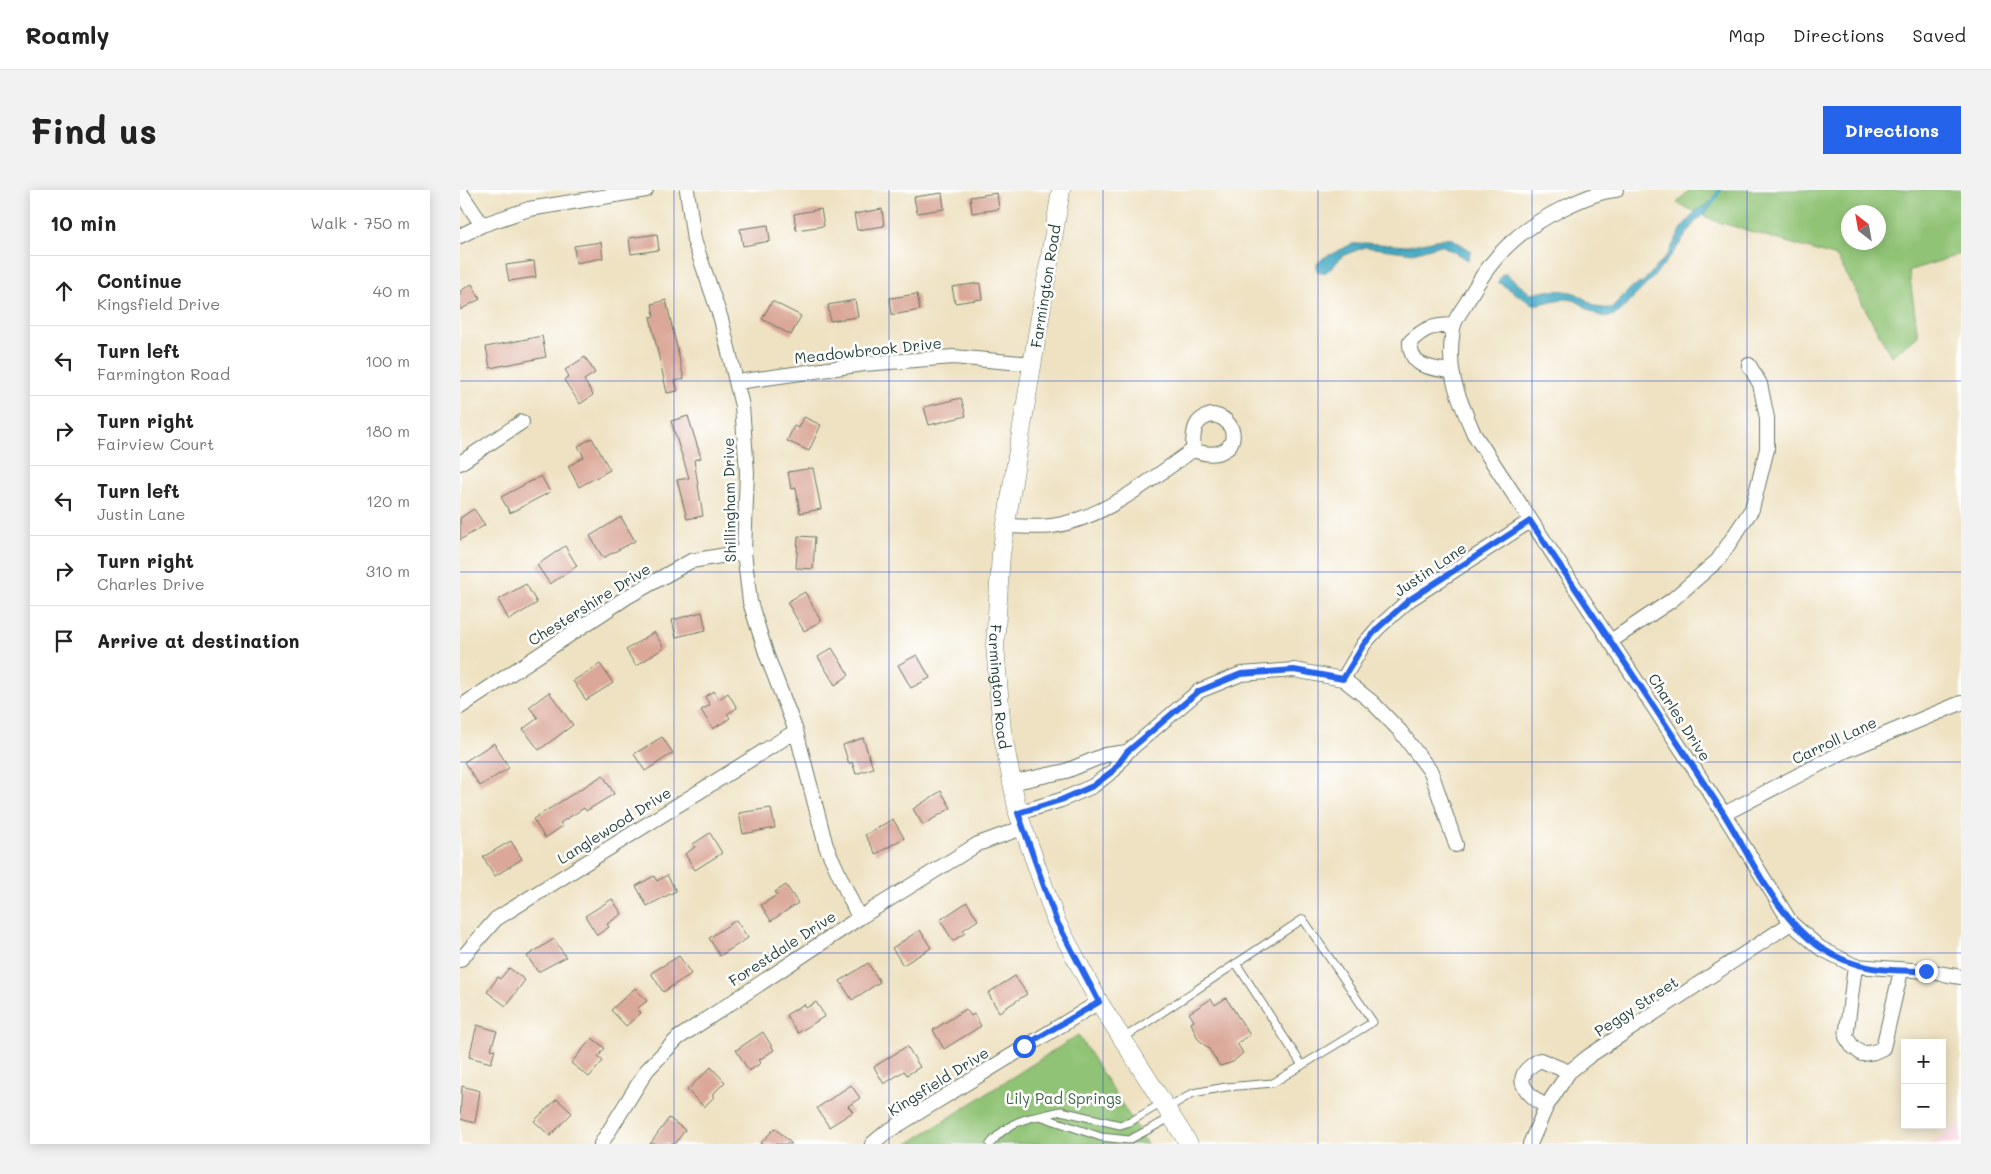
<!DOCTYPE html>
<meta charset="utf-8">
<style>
:root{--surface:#fff;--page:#f2f2f2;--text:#222;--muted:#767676;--line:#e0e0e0;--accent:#2563eb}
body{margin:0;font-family:Mali,sans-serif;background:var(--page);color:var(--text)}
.controls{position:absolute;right:15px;bottom:15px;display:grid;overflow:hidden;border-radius:0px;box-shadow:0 2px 12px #0003}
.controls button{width:45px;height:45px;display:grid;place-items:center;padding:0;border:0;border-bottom:1px solid var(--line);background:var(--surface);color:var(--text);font:25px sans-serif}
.compass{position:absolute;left:1381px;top:15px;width:45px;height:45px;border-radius:50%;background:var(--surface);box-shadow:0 2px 12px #0003;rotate:329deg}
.stop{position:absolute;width:15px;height:15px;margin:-11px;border:4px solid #2563eb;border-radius:50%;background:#fff}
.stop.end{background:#2563eb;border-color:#fff;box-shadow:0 1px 5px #0008}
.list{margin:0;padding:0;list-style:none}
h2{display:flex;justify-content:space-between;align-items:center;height:65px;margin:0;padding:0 20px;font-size:21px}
h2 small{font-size:16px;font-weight:400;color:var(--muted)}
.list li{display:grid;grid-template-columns:32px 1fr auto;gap:15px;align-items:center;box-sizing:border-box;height:70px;padding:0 20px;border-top:1px solid var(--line)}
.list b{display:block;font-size:19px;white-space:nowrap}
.list p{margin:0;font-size:16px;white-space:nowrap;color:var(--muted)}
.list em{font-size:16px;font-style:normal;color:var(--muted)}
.icon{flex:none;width:28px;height:28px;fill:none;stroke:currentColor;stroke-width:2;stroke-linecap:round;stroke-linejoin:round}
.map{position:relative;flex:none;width:1501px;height:954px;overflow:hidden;border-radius:0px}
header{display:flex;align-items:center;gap:30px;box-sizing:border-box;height:70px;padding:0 25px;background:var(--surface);border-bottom:1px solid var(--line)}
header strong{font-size:24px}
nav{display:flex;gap:28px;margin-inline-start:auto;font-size:18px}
.intro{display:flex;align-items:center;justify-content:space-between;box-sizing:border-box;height:120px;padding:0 30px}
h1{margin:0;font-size:35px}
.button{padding:12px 22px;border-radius:0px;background:var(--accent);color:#fff;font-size:18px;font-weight:700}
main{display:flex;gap:30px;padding:0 30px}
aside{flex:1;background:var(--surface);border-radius:0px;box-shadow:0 2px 12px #0003}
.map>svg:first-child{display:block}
.built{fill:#f6cfd8}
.green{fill:#90c375;stroke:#588054;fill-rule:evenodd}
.water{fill:#41a7c1;stroke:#30727a}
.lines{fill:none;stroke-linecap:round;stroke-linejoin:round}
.stream{stroke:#41a7c1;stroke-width:4}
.building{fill:#daa798}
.service-casing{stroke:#687766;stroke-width:9}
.minor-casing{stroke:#687766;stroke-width:16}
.tertiary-casing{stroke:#687766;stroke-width:19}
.service{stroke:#fff;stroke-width:7}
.minor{stroke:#fff;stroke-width:14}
.tertiary{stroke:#fff;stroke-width:18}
.route{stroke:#2563eb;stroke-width:6}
.grid{fill:none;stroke:#1d4ed8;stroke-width:1;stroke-opacity:0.55}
.labels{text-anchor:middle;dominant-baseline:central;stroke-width:5;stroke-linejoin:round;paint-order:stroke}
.street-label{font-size:15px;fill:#1f3d34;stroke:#fff}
.park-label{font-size:15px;fill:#416548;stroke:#fff}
</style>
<header>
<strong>Roamly</strong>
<nav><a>Map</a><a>Directions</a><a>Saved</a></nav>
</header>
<div class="intro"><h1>Find us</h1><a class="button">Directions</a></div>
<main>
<aside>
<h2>10 min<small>Walk · 750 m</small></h2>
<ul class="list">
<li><svg class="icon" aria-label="ahead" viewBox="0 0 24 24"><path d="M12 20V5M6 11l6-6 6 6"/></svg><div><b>Continue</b><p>Kingsfield Drive</p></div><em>40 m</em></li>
<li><svg class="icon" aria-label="left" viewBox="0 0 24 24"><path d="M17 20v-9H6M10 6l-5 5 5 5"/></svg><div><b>Turn left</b><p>Farmington Road</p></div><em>100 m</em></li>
<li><svg class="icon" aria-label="right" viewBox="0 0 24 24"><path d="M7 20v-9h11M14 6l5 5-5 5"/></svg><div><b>Turn right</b><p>Fairview Court</p></div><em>180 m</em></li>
<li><svg class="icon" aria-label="left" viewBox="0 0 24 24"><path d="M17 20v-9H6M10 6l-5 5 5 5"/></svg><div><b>Turn left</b><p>Justin Lane</p></div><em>120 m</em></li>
<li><svg class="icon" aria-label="right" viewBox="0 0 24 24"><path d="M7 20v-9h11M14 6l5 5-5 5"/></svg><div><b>Turn right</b><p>Charles Drive</p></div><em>310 m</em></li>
<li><svg class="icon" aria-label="arrive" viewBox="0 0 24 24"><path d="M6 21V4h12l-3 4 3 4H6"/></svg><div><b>Arrive at destination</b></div></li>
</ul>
</aside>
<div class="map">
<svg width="1501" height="954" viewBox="0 0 1501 954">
<rect width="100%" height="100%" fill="#fff"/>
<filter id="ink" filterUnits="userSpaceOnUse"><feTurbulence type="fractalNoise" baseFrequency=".02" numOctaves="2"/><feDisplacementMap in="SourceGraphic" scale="10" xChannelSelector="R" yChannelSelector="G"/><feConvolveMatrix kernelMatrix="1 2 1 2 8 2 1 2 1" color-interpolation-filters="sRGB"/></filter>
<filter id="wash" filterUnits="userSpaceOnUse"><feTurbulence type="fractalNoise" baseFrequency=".0096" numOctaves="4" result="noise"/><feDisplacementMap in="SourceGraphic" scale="20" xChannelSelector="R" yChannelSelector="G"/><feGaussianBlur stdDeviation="1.12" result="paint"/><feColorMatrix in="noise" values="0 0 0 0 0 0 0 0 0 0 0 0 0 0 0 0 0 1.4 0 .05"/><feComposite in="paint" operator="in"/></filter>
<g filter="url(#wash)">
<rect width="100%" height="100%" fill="#efe2c2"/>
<path class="built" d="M1501 933V954H1469Z"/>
<path class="green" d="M1229 0H1501V64L1449 81 1458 146 1431 166 1377 67 1255 31 1217 13ZM1388 22H1418V52H1388Z
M618 845 687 954H448Z"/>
<path class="water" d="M1254 10C1250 23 1239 26 1232 36 1214 63 1198 84 1174 107 1167 113 1161 124 1151 126 1135 130 1126 114 1113 110 1099 106 1082 116 1072 114L1038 92 1042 84H1046L1071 104C1083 100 1102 99 1115 103 1128 109 1134 120 1151 118L1172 97 1183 92 1208 64 1223 36 1237 20Z
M985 48 993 49 1011 61 1008 70 981 55 953 63 905 57 882 66 873 77 864 83H859L856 78 857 74 863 68 892 54 905 53 948 56Z"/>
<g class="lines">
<path class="stream" d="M1252 13 1260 0"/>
</g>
<g id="blocks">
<path class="building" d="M482 3 484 19 457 23 454 7Z
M537 3 539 19 512 23 510 7Z
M361 19 364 36 336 40 334 24Z
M422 19 424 36 397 40 394 24Z
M308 35 310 51 283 56 280 39Z
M197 44 199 60 171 64 169 48Z
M141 52 143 68 116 73 114 56Z
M74 71 76 87 49 91 46 75Z
M520 93 522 109 495 113 492 97Z
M12 94 20 109 0 120V101Z
M457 104 460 120 432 125 430 108Z
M206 110 224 189 215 191 218 201 207 203 190 127 194 126 192 114Z
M395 110 398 127 370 131 368 115Z
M312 111 341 126 331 145 302 129Z
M82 146 86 167 30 178 26 157Z
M125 167 135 183 124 190 133 205 120 214 104 190 109 186 105 180Z
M501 208 506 226 469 235 464 217Z
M228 226 241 268 234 270 243 326 227 329 217 290 229 288 211 231Z
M344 227 361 235 349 261 327 251 334 236 339 238Z
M132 248 150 280 119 297 108 276 124 267 118 256Z
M353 278 361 319 340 323 336 298 331 299 328 282Z
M81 286 90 302 50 323 41 307Z
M14 319 25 335 0 350V328Z
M161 327 175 351 143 368 130 346Z
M338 346 355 347 353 379 336 378Z
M105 356 117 376 90 394 77 375Z
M66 394 77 413 49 430 38 410Z
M345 402 361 431 344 441 327 412Z
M242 422 246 440 216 447 212 430Z
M194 442 204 458 176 476 166 460Z
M372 458 389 485 375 495 358 467Z
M457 465 470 488 451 498 438 475Z
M140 474 153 493 126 510 113 491Z
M254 501 259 509 268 503 277 518 267 524 270 528 253 539 241 520 250 515 245 507Z
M89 502 113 535 79 560 63 539 78 528 69 517Z
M202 547 213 563 185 581 174 564Z
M403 548 413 578 396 584 392 572 389 574 383 555Z
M34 553 49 578 20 596 4 572Z
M143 585 154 604 126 621 124 618 100 633 103 636 85 648 73 629Z
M481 601 491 618 463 635 453 619Z
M311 618 315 638 283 644 279 623Z
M433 629 444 648 416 664 405 645Z
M250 643 262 663 235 680 225 664 235 657 233 654Z
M51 651 62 669 35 686 23 667Z
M207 685 216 701 187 716 176 696 194 686 197 691Z
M326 695 338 713 311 731 301 715 317 705 315 702Z
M152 709 162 724 147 734 149 737 137 745 125 726Z
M507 712 518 730 503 740 505 743 493 751 480 730Z
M276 730 288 748 260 766 249 748Z
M460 740 471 758 443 775 432 758Z
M94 749 106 767 78 782 67 766Z
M219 766 231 784 203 802 191 783Z
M408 773 420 792 392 810 380 791Z
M49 778 65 790 46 816 27 802 38 787 40 789Z
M555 786 567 804 539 822 528 803Z
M175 798 187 811 177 819 181 823 166 836 151 820Z
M766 808 790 845 777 853 783 863 773 872 760 876 749 859 738 849 731 833 734 831 729 823 751 809 755 815Z
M356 812 365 826 338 843 326 825 344 814 346 818Z
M506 819 511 826 514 824 521 836 484 859 473 840Z
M17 835 37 841 31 859 35 860 31 873 9 867Z
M303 842 314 860 299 870 301 873 289 881 276 860Z
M132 848 145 858 138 867 143 871 129 887 111 873Z
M447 856 460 877 447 885 444 881 424 894 414 877Z
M251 877 265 892 252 905 254 907 244 917 227 900Z
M391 895 400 908 388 916 393 922 369 937 357 918Z
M2 896 20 901 15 933 0 929Z
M97 909 112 923 90 946 74 931Z
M209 928 225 940 215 954H190Z
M315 938 332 954H300Z"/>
</g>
</g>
<g filter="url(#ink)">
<use href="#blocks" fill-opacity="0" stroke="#687766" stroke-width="1"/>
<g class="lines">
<g class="service-casing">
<path id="service" d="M776 773 842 875
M662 849 843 729 913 832 813 893 766 897 733 903 708 918
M702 913 670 932 660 935 601 921 580 926 641 947 669 950 712 927
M530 954C544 937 559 929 580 926"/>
</g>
<g class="minor-casing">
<path id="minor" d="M227 0 234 50 261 129 282 216 287 282 284 362 290 412 307 466 336 541 366 656 399 728
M1156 0C1129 2 1076 30 1055 49 1035 66 1019 89 1007 112 1002 120 994 129 993 139 986 183 997 204 1014 244L1264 624 1331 733 1360 758 1395 776 1466 781 1501 787
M0 2 22 35
M0 46 22 35 69 19 186 0
M990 181C969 178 950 177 950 152 965 137 972 136 993 135
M277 192 404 174 493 167 572 174
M753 225C784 230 779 277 733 260 733 243 733 228 753 225Z
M0 273 62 232
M545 336C560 336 577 338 592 336 645 328 690 290 733 260
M1151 451 1212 410 1258 370 1292 319 1307 259V228L1300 194 1289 175
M883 489 904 454 918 438 949 410 1070 331
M0 517 167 407 231 371 284 362
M551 593 606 581 645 565 667 562
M558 623 601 610 633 596 654 580 667 562 739 501 781 484 834 480 883 489 912 512 940 541 971 582 996 655
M1264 624 1385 561 1501 513
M0 770 36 729 336 541
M1395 776 1386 847 1392 856 1402 864 1414 862 1423 858 1441 781
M1086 917C1064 902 1049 887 1080 870L1109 882
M141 954 187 880 218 848 399 728 518 654 562 638
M412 954 425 943 639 812
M1070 954 1086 917 1109 882 1129 866 1331 733"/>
</g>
<g class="tertiary-casing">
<g id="tertiary">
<path id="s1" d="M601 0 541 364 535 455 542 541 558 623 596 731 639 812 729 954"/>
</g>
</g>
<use href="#service" class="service"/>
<use href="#minor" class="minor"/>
<use href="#tertiary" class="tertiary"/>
</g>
</g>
<g class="lines" filter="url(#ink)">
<path class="route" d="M564 856 639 812 596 730 558 623 601 610 633 596 654 580 667 562 739 501 781 484 834 480 883 489 904 454 918 438 949 410 1070 331C1135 427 1199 524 1262 621 1290 665 1317 729 1361 758 1395 780 1426 781 1466 781"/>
</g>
<path class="grid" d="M214 0V954M429 0V954M643 0V954M858 0V954M1072 0V954M1287 0V954M0 191H1501M0 382H1501M0 572H1501M0 763H1501"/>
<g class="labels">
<g class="street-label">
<text transform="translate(585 96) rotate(-81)">Farmington Road</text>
<text transform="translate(408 160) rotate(-6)">Meadowbrook Drive</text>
<text transform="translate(269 310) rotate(-91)">Shillingham Drive</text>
<text transform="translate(970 379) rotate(-34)">Justin Lane</text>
<text transform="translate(129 414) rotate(-32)">Chestershire Drive</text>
<text stroke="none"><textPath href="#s1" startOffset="502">Farmington Road</textPath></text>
<text transform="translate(1220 527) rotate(57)">Charles Drive</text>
<text transform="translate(1374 550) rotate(-25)">Carroll Lane</text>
<text transform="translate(154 635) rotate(-32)">Langlewood Drive</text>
<text transform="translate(322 758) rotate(-33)">Forestdale Drive</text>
<text transform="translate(1176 816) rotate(-33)">Peggy Street</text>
<text transform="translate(478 891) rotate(-32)">Kingsfield Drive</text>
</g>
<g class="park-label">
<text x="604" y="908">Lily Pad Springs</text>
</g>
</g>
</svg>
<div class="controls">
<button>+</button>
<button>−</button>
</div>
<svg class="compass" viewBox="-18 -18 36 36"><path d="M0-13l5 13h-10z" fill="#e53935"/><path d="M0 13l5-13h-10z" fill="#767676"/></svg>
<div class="stop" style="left:564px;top:856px"></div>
<div class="stop end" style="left:1466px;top:781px"></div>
</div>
</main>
